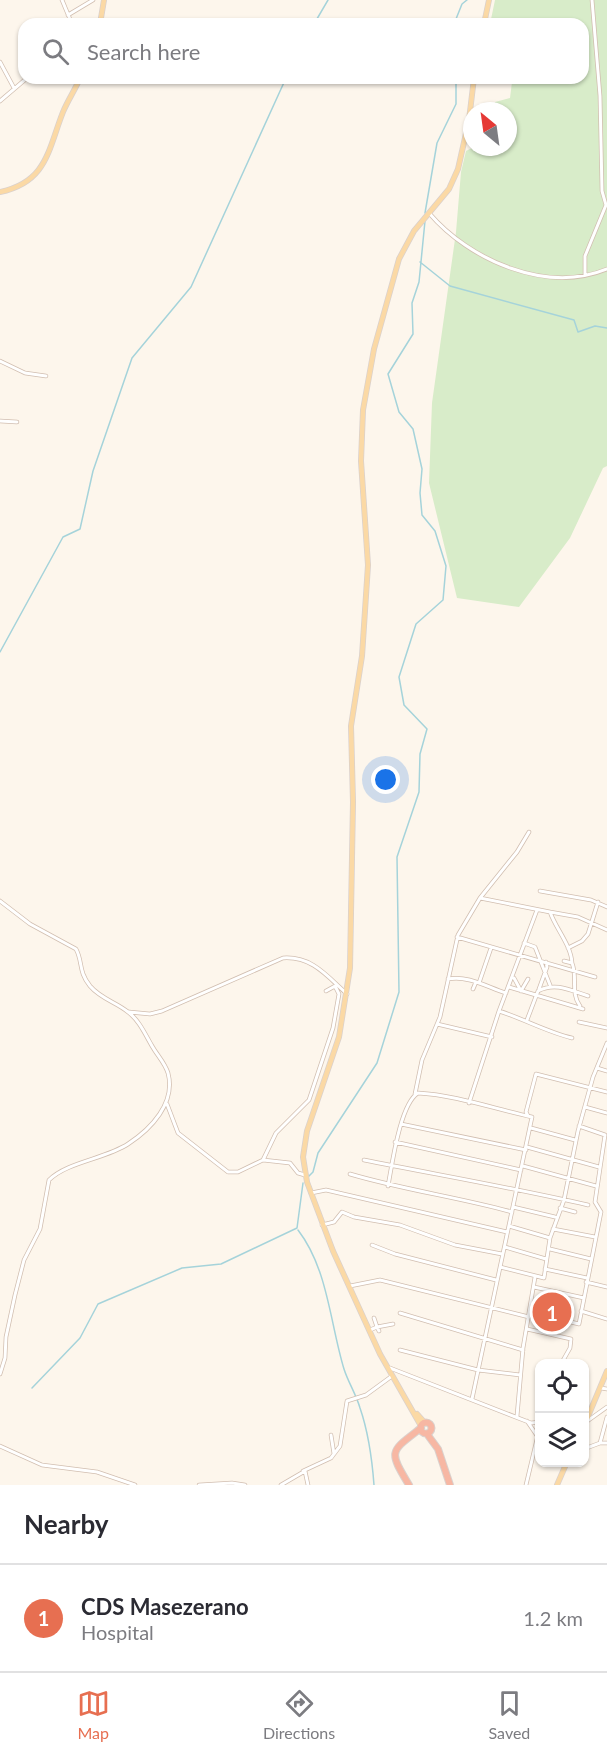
<!DOCTYPE html>
<style>
:root{--surface:#fff;--page:#f2f2f3;--text:#2b2b33;--muted:#7c7c81;--line:#e1e1e2;--accent:#e76f51}
body{margin:0;font-family:Lato,sans-serif;background:var(--page);color:var(--text)}
.controls{position:absolute;right:18px;bottom:18px;display:grid;overflow:hidden;border-radius:12px;box-shadow:0 2px 4px #0004}
.controls button{width:54px;height:54px;display:grid;place-items:center;padding:0;border:0;border-bottom:2px solid var(--line);background:var(--surface);color:var(--text);font:30px sans-serif}
.compass{position:absolute;left:463px;top:102px;width:54px;height:54px;border-radius:50%;background:var(--surface);box-shadow:0 2px 4px #0004;rotate:331deg}
.you{position:absolute;left:386px;top:780px;width:21px;height:21px;margin:-15px;border:4px solid #fff;border-radius:50%;background:#1a73e8;box-shadow:0 0 0 9px #1a73e833}
.badge{display:grid;place-items:center;width:39px;height:39px;border-radius:50%;background:var(--accent);color:#fff;font-size:20px;font-weight:700}
.pin{position:absolute;translate:-50% -50%;border:3px solid #fff;box-shadow:0 2px 6px #0006}
.list{margin:0;padding:0;list-style:none}
h2{display:flex;justify-content:space-between;align-items:center;height:78px;margin:0;padding:0 24px;font-size:26px}
h2 small{font-size:20px;font-weight:400;color:var(--muted)}
.list li{display:grid;grid-template-columns:39px 1fr auto;gap:18px;align-items:center;box-sizing:border-box;height:108px;padding:0 24px;border-top:2px solid var(--line)}
.list b{display:block;font-size:22px;white-space:nowrap}
.list p{margin:0;font-size:20px;white-space:nowrap;color:var(--muted)}
.list em{font-size:20px;font-style:normal;color:var(--muted)}
.icon{flex:none;width:33px;height:33px;fill:none;stroke:currentColor;stroke-width:2;stroke-linecap:round;stroke-linejoin:round}
.map{position:relative;flex:none;width:607px;height:1485px;overflow:hidden}
.search{position:absolute;background:var(--surface);box-shadow:0 2px 4px #0004;left:18px;right:18px;top:18px;height:66px;display:flex;align-items:center;gap:15px;box-sizing:border-box;padding:0 21px;border-radius:18px;color:var(--muted);font-size:22px}
.sheet{height:186px;background:var(--surface)}
nav{display:flex;justify-content:space-around;align-items:center;box-sizing:border-box;height:84px;border-top:2px solid var(--line);background:var(--surface);font-size:16px;color:var(--muted)}
nav a{display:grid;justify-items:center;gap:3px}
nav .on{color:var(--accent)}
.map>svg:first-child{display:block}
.green{fill:#d8ecc9}
.lines{fill:none;stroke-linecap:round;stroke-linejoin:round}
.stream{stroke:#a5d3da;stroke-width:1.5}
.minor-casing{stroke:#d1beb0;stroke-width:4.5}
.major-casing{stroke:#dad1cd;stroke-width:6}
.highway-casing{stroke:#dad1cd;stroke-width:8}
.minor{stroke:#fff;stroke-width:3}
.major{stroke:#fbd9a5;stroke-width:4.5}
.highway{stroke:#f7b7a3;stroke-width:6}
</style>
<div class="map">
<svg width="607" height="1485" viewBox="0 0 607 1485">
<rect width="100%" height="100%" fill="#fdf6ec"/>
<path class="green" d="M495 0H607V466L603 468 570 538 519 607 457 598 429 483 432 403 456 232 461 172 466 151 474 147H508V111H495V102L510 98 512 82H497L492 78H583V24H490Z"/>
<g class="lines">
<path class="stream" d="M314 24 328 0
M454 24 462 4 467 0
M425 213 437 143 456 104V78
M420 262 450 286 574 320 578 332 595 326 607 328
M0 652 63 537 80 529 93 471 132 358 191 287 286 78
M307 1178 313 1172 318 1153 377 1063 399 992 397 857 419 792 420 754 427 729 404 705 399 677 416 624 443 600 446 566 435 531 422 515 420 493 422 469 413 429 399 412 388 374 413 334 412 303 419 282 425 221
M298 1230C328 1269 330 1323 344 1369 348 1382 356 1394 360 1408 369 1434 372 1458 374 1485
M32 1388 80 1338 98 1304 182 1268 221 1264 297 1228 303 1183"/>
<g class="minor-casing">
<path id="minor" d="M62 0 72 24
M68 15 93 0
M0 62 14 88
M0 101 27 78
M429 213C469 260 546 294 607 269
M585 275V256L606 205 602 191 600 96 592 0
M0 361 25 373 46 376
M0 421 17 422
M540 891 591 900 607 907
M480 898 550 912C556 929 571 945 572 963
M0 901 30 924 76 949C83 962 78 971 90 986 101 999 116 1002 128 1012 139 1020 145 1034 152 1046 157 1055 165 1063 168 1073 176 1103 151 1129 128 1144 105 1159 67 1162 49 1180L40 1229 24 1260 15 1295 6 1337 5 1358 0 1374
M550 912 578 917 607 930
M457 937 595 977
M524 943 535 947 550 985
M568 948 582 941 588 934 598 902
M564 961 572 963C578 978 570 992 580 1006
M514 978 521 991
M448 979C468 975 487 987 506 993
M479 983 491 948
M509 987 583 1009
M473 989 476 982
M539 989 547 967 546 962
M521 991 528 979
M499 1011C524 1019 547 1032 572 1038
M129 1012 150 1014 162 1011 283 958C312 956 327 976 347 994
M527 1020 538 991C555 982 570 990 588 996
M579 1022 607 1028
M437 1024 492 1037
M597 1068 607 1071
M415 1094 422 1060 440 1017 458 935 480 898 517 852 529 832
M469 1103 499 1011 537 910
M167 1104 178 1133 228 1172H238L263 1160 290 1163 298 1173 305 1175
M585 1107 607 1113
M528 1116 526 1112 536 1074 607 1092
M401 1124 526 1150
M531 1128 575 1140
M395 1142 521 1170
M527 1147 599 1167
M263 1160 276 1133 309 1100 333 1028 339 994 335 986 326 991
M364 1160C439 1175 514 1188 588 1205
M523 1166 596 1186
M350 1174C404 1190 458 1197 512 1212
M388 1186C392 1165 400 1104 418 1093 455 1095 495 1109 532 1117L472 1399
M311 1193 326 1190 507 1232
M513 1207 555 1217
M560 1208 575 1212
M322 1225 334 1222 342 1212 354 1217 400 1225 455 1245 502 1254
M509 1226 550 1238
M553 1229 595 1237
M372 1245 395 1254 496 1280
M505 1247 546 1259
M550 1249 591 1259
M500 1267 544 1278 550 1238 564 1200 578 1131 593 1077 607 1043
M545 1269 587 1278
M586 1282 607 1287
M350 1286 380 1280 529 1317
M534 1287 584 1298
M581 1311 607 1319
M530 1312 579 1324 601 1212 595 1202 605 1135 579 1126
M400 1313 523 1350
M527 1329 571 1339 570 1348 561 1364
M370 1330 377 1327 374 1318
M379 1331 377 1327 393 1324
M400 1350 478 1370 520 1375
M390 1368 531 1423 540 1422
M601 1388 607 1389
M517 1416 523 1348 535 1277
M527 1421 540 1440
M586 1422 607 1407
M331 1435 334 1454
M600 1443 607 1417
M0 1446 42 1465 97 1472 135 1485
M584 1449 600 1443H607
M303 1471 331 1458 340 1446 347 1401 366 1395 392 1376
M199 1485 232 1483 245 1485
M281 1485 305 1471 308 1485
M526 1485 537 1439"/>
</g>
<g class="major-casing">
<path id="major" d="M100 24 104 0
M484 24 489 0
M0 192C47 182 48 150 63 112 68 100 75 90 80 78
M417 1414 425 1423
M421 1426 380 1354 333 1251 307 1182 303 1157 307 1131 339 1037 350 968 353 802 351 726 362 656 368 565 361 461 363 410 374 349 399 259 414 231 449 189 458 169 469 120 474 78
M584 1426 607 1371
M557 1485 567 1462"/>
</g>
<g class="highway-casing">
<path id="highway" d="M420.5 1428a5.5 5.5 0 1 1 11 0a5.5 5.5 0 1 1-11 0Z
M427 1434 438 1449 450 1485
M409 1485C388 1450 390 1452 421 1428"/>
</g>
<use href="#minor" class="minor"/>
<use href="#major" class="major"/>
<use href="#highway" class="highway"/>
</g>
</svg>
<div class="controls">
<button><svg class="icon" aria-label="locate" viewBox="0 0 24 24"><circle cx="12" cy="12" r="6"/><path d="M12 2v4M12 18v4M2 12h4M18 12h4"/></svg></button>
<button><svg class="icon" aria-label="layers" viewBox="0 0 24 24"><path d="M12 4l9 5-9 5-9-5zM3 14l9 5 9-5"/></svg></button>
</div>
<svg class="compass" viewBox="-18 -18 36 36"><path d="M0-13l5 13h-10z" fill="#e53935"/><path d="M0 13l5-13h-10z" fill="#7c7c81"/></svg>
<div class="you"></div>
<div class="pin badge" style="left:552px;top:1312px">1</div>
<div class="search"><svg class="icon" aria-label="search" viewBox="0 0 24 24"><circle cx="10" cy="10" r="6"/><path d="M15 15l6 6"/></svg>Search here</div>
</div>
<section class="sheet">
<h2>Nearby<small></small></h2>
<ul class="list">
<li><span class="badge">1</span><div><b>CDS Masezerano</b><p>Hospital</p></div><em>1.2 km</em></li>
</ul>
</section>
<nav>
<a class="on"><svg class="icon" aria-label="map" viewBox="0 0 24 24"><path d="M3 6l6-2 6 2 6-2v14l-6 2-6-2-6 2zM9 4v14M15 6v14"/></svg>Map</a>
<a><svg class="icon" aria-label="directions" viewBox="0 0 24 24"><path d="M12 3l9 9-9 9-9-9zM9 14v-3h6M13 9l2 2-2 2"/></svg>Directions</a>
<a><svg class="icon" aria-label="saved" viewBox="0 0 24 24"><path d="M7 4h10v16l-5-4-5 4z"/></svg>Saved</a>
</nav>
